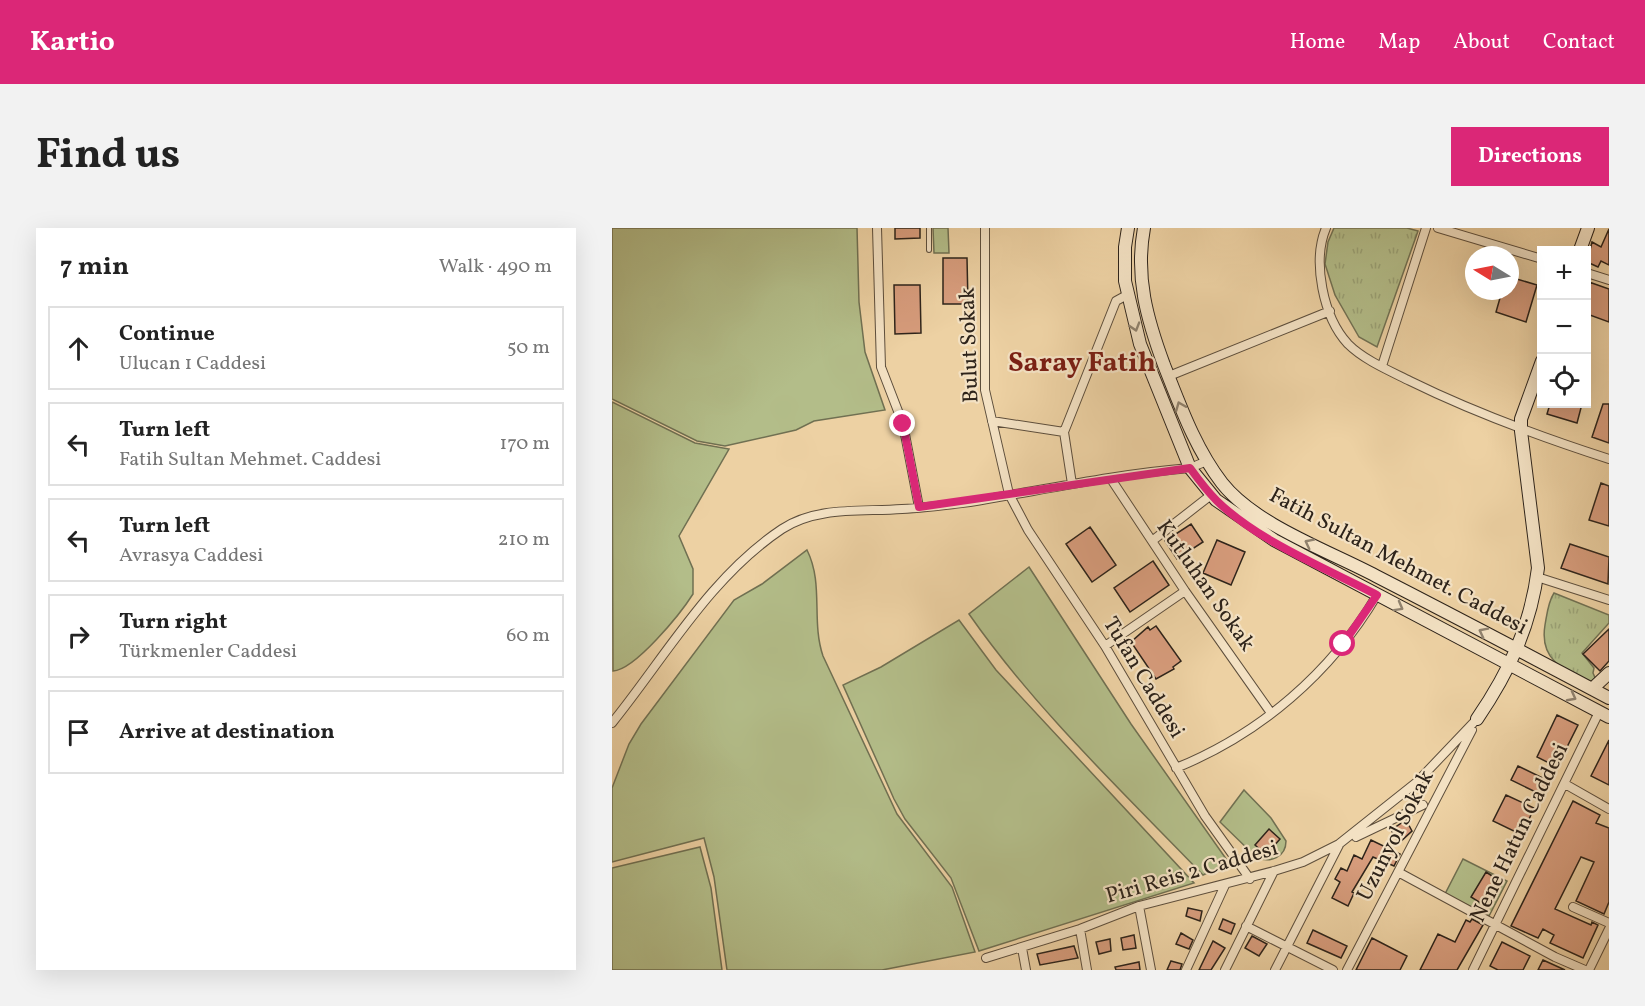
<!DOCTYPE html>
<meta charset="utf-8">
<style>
:root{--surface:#fff;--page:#f2f2f2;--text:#222;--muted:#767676;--line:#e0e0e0;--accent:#db2777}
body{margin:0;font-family:Vollkorn,serif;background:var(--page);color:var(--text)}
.controls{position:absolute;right:18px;top:18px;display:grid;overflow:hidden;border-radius:0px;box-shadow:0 6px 24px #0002}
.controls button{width:54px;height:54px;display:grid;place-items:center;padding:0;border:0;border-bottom:2px solid var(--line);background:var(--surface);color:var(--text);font:30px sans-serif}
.compass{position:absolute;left:853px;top:18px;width:54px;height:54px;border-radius:50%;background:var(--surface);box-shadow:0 6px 24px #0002;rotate:280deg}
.stop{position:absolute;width:18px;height:18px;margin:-14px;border:4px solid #db2777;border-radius:50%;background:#fff}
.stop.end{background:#db2777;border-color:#fff;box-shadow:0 2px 6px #0008}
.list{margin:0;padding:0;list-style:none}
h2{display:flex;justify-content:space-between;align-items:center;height:78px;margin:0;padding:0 24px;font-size:26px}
h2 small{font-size:20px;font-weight:400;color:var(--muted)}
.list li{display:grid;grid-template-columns:39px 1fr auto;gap:18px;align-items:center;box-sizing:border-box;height:84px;margin:0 12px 12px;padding:0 12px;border:2px solid var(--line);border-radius:0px}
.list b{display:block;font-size:22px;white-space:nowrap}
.list p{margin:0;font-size:20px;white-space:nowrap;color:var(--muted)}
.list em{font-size:20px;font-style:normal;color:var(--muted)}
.icon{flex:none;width:33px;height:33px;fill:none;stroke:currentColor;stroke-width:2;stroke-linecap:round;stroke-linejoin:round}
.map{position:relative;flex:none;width:997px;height:742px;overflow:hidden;border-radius:0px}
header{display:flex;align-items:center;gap:36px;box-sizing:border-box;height:84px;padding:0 30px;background:var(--accent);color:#fff}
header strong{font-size:28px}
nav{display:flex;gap:33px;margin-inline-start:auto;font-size:21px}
.intro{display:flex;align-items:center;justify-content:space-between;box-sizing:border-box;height:144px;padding:0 36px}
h1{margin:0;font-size:42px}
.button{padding:15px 27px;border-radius:0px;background:var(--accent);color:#fff;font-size:21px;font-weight:700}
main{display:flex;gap:36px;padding:0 36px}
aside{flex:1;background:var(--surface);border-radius:0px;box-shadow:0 6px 24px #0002}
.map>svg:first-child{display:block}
.green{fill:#b3bd89;stroke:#707052;stroke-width:1.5}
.park{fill:url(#park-tufts);stroke:#707052;stroke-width:1.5}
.building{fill:#d79c7c;stroke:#2d231a;stroke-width:1.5}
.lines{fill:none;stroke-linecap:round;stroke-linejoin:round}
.lane-casing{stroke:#5d4e3c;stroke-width:6}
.street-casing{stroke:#5d4e3c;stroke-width:10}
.secondary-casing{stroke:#2d231a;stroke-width:14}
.lane{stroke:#f3e1c3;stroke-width:4}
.street{stroke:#f3e1c3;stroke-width:8}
.secondary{stroke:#f3e1c3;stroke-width:12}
.oneway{stroke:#90826e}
.route{stroke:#db2777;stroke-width:8}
.labels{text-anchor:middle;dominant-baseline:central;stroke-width:4.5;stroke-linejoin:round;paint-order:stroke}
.street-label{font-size:22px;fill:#2d231a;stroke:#f3e1c3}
.district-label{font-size:28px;font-weight:bold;fill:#7a1f14;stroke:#f3e1c3}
</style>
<header>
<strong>Kartio</strong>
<nav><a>Home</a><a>Map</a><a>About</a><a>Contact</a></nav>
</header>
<div class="intro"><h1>Find us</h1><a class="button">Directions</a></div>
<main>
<aside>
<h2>7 min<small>Walk · 490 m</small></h2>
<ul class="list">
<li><svg class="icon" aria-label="ahead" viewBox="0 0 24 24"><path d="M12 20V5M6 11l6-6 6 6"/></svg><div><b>Continue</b><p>Ulucan 1 Caddesi</p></div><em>50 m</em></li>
<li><svg class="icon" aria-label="left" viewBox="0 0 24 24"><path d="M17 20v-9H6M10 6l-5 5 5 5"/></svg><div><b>Turn left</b><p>Fatih Sultan Mehmet. Caddesi</p></div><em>170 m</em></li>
<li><svg class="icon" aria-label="left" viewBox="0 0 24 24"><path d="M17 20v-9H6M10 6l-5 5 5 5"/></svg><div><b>Turn left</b><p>Avrasya Caddesi</p></div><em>210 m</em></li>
<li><svg class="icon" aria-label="right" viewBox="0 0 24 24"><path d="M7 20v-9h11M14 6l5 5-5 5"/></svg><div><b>Turn right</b><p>Türkmenler Caddesi</p></div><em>60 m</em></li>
<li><svg class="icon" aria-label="arrive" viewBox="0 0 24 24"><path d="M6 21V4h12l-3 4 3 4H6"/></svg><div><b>Arrive at destination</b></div></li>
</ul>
</aside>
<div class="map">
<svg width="997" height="742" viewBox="0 0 997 742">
<defs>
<pattern id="park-tufts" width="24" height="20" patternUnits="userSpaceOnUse" patternTransform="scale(1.5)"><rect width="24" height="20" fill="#b3bd89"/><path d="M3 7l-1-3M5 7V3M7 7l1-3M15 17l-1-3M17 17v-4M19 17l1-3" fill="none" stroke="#9aa276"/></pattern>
</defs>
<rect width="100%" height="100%" fill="#edd1a3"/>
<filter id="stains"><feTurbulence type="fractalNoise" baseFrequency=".00333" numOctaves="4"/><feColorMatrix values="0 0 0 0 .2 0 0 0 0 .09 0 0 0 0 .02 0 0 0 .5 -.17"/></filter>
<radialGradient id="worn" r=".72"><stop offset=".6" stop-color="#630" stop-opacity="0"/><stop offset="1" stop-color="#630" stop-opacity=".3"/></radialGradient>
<path class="green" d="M0 0H245L247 74 253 124 273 182 202 193 184 202 113 218 85 213 0 171Z
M321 0H336L337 25H322Z
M0 174 83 215 117 221 67 308 81 341V366C69 385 23 442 1 443Z
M195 322C212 356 199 393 211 428L285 586 340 659 363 724 270 742H115L102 649 92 610 0 634V560L17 516 29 496 122 372 150 356Z
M417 339 519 496 617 635 591 647C510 563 424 482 357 386Z
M347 392 384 442 582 655 367 723 339 650 293 591 282 571 231 457 269 439Z
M632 562 659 590 674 613C674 629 658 636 644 629L608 594Z
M88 619 99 660 110 742H0V640Z
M851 631 895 653 877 688 833 666Z"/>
<path class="park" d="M722 0H795L806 3 765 119 747 109 723 67 713 36 716 14Z
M942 365 997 387V395L970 425 982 440 981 445 984 452 982 455C952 442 927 433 933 397 935 386 936 374 942 365Z"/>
<path class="building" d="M283 0H308V10L283 11Z
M997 1V37L989 33 986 39 975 34 980 14 989 19Z
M331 30H355L356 76H331Z
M898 49 925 57 914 94 884 84 890 63H898Z
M977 54 997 61V94L975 86Z
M282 57H308L309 105 283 106Z
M938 176H970L965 195 935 186Z
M991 176H997V215L980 209Z
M989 255 997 258V298L977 292Z
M579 296 591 314 565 331 553 313Z
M478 299 504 337 480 354 454 316Z
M605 312 633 324 619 357 591 345Z
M958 316 997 329 996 356 949 340Z
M541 333 557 357 518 384 502 360Z
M544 398 569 433 561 439 562 441 544 451 519 414 536 399 538 402Z
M997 401V433L988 443 971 426Z
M945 487 966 497 945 539 925 529Z
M997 512V557L979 548Z
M906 538 939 554 932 568 899 552Z
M894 567 922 580 910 607 881 593Z
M961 573 988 587 984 595 997 600V674L992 686 964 673 982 634 969 629 943 681 979 697 980 694 986 697 971 730 938 715 942 707 931 701 926 710 899 698Z
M794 592 800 603 787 615 779 602Z
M657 601 668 611 654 627 643 617Z
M759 612 788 626 782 638 761 629 740 664 742 665 736 678 720 670 728 654 723 651 729 640 735 643 742 627 750 631Z
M874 644 891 655 875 679 859 669Z
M576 680 590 683 588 693 574 688Z
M611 691 623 696 619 706 607 701Z
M860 691 871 697 845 742H808L826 706 843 714 854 692 858 694Z
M701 702 735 718 729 730 695 715Z
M569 705 581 712 577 721 564 716Z
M522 707 524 720 511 722 509 710Z
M640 708 655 716 647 728 633 720Z
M760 710 795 728 788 742H744Z
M498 711 499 723 487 726 484 714Z
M601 713 613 720 599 742H587Z
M890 714 918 728 911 742H886L878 738Z
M462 718 466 730 428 737 425 726Z
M931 732 953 742H926Z
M559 733 570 736 568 742H555Z
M527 734 528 742H504L503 739Z"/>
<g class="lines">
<g class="lane-casing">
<path id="lane" d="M317 0V22"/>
</g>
<g class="street-casing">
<path id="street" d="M265 0 269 139 291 196 307 279
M373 0V162L397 266 416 302 493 418 593 588 638 651
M714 0C700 33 711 89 736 116 752 132 778 143 798 153 863 185 929 209 997 231
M826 0 930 31
M975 45 997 52
M770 138 814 0
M557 148 718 83
M380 193 452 204 460 256
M452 204 504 73 515 67
M499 251 573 363 659 485
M540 313 599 267
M925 349 997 372
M493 418 573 363
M0 495C54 428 98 349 170 301 205 278 250 284 290 281 312 280 335 277 358 274 431 262 504 246 578 240L595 233
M564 540C648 506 719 445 765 367
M953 556 997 581
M744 609 811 577
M786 644 943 729 973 742
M527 678 539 742
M961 679 997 695
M634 698 721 742
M468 701 475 742
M410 720 414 742
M374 730 468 701 527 678 662 643 691 634 727 616 805 554 865 491
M574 742 613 657
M613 742 662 643
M663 742 727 617
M735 742 860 502
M861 742 987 484
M977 742 997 701"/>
</g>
<g class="secondary-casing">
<path id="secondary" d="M516 0 513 19V53L528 116 578 240 604 272 662 312 997 489
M532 0C523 49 535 91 552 137 568 177 583 220 610 255 643 297 717 323 764 348 842 388 920 429 997 470
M968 22 976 0
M980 461 997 445
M865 491C897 444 919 398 926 340L909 203V191L930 133"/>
</g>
<use href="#lane" class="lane"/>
<use href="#street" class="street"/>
<use href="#secondary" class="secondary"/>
</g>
<defs><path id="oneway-chevron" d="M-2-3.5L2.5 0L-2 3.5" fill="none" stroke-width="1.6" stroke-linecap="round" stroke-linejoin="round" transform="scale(1.5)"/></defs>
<g class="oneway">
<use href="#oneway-chevron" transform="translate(523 99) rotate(73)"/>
<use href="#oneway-chevron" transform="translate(568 178) rotate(-112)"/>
<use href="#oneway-chevron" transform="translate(697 315) rotate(-153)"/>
<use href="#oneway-chevron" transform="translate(787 379) rotate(29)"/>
<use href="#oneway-chevron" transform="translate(871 404) rotate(-153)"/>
<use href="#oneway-chevron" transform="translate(960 469) rotate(28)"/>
</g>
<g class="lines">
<path class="route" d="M291 196 307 279 578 240C586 251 595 263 605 273 646 313 713 340 765 367L731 416"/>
</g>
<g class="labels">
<g class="street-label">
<text transform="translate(358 117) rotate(-92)">Bulut Sokak</text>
<text transform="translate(786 334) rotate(28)">Fatih Sultan Mehmet. Caddesi</text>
<text transform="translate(593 358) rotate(55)">Kutluhan Sokak</text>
<text transform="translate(531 450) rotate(59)">Tufan Caddesi</text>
<text transform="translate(908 605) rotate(-64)">Nene Hatun Caddesi</text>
<text transform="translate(784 608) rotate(-63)">Uzunyol Sokak</text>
<text transform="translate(580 645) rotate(-16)">Piri Reis 2 Caddesi</text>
</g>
<g class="district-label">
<text x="470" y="135">Saray Fatih</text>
</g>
</g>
<rect width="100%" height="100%" filter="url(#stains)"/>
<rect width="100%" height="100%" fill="url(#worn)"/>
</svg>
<div class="controls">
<button>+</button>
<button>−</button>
<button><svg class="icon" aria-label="locate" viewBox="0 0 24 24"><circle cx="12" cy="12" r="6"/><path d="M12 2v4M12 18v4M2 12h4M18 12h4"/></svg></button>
</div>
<svg class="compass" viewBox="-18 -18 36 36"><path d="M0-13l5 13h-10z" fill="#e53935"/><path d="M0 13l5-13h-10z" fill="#767676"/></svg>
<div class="stop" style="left:731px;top:416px"></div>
<div class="stop end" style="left:291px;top:196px"></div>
</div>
</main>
